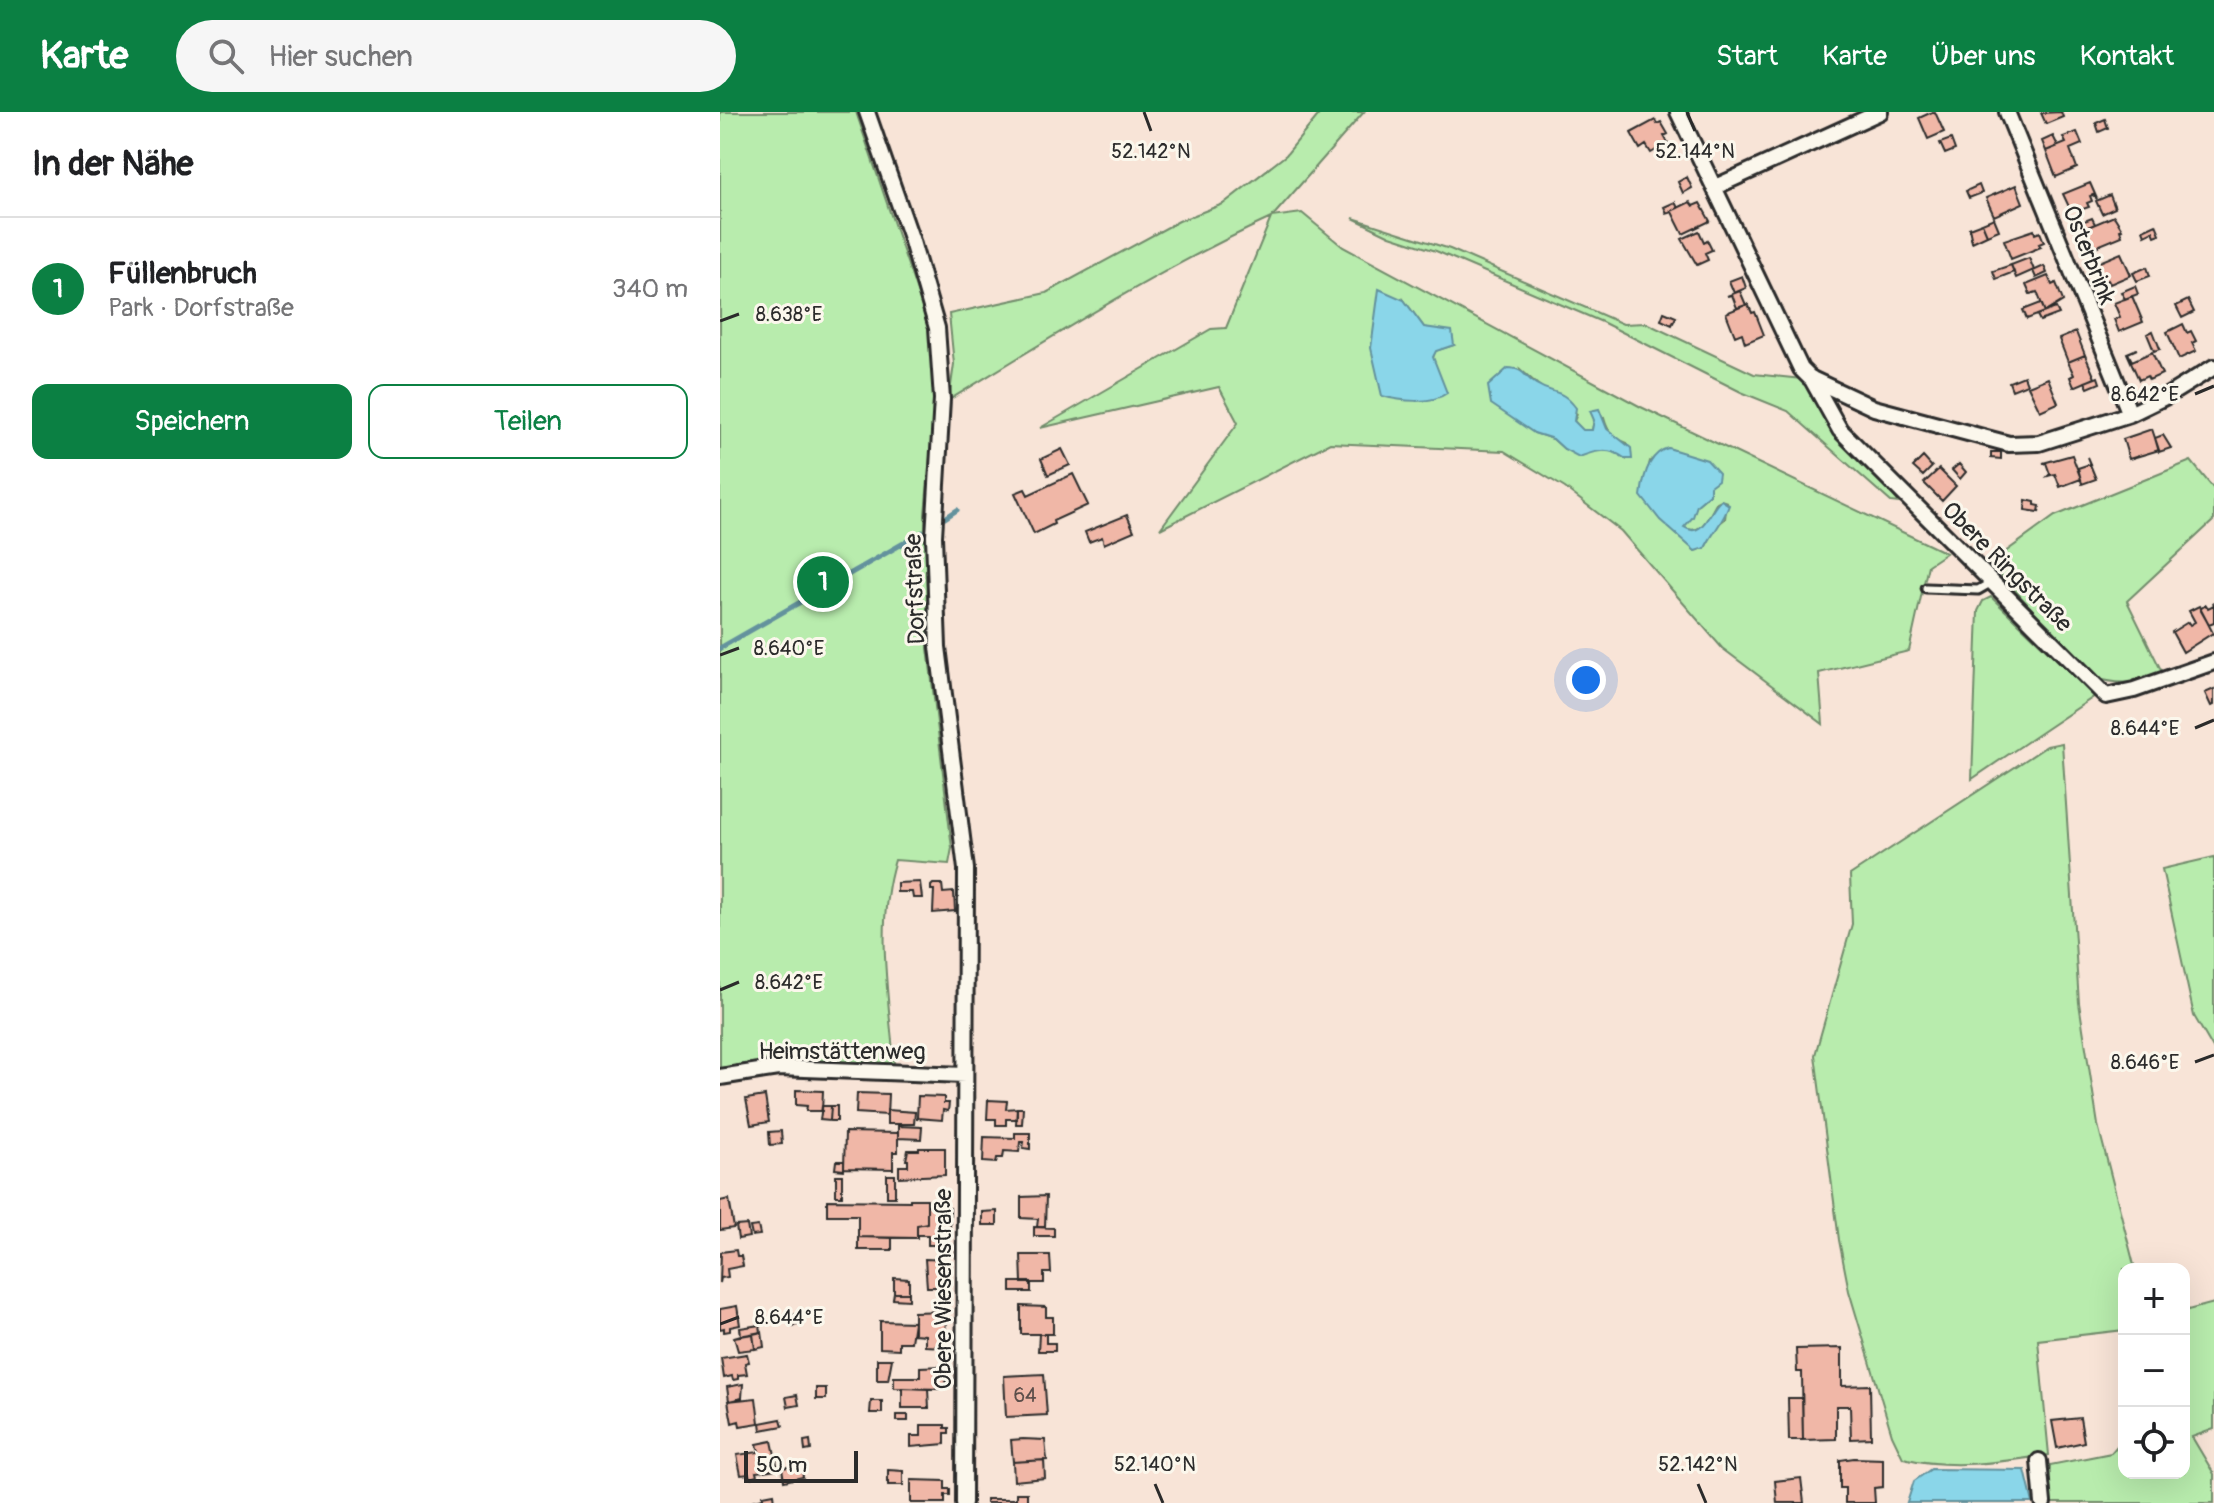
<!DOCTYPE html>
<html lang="de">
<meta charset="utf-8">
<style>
:root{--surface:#fff;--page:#f6f6f6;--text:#202124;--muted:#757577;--line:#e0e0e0;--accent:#0b8043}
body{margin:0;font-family:Pangolin,sans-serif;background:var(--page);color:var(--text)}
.controls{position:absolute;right:24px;bottom:24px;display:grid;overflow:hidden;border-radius:16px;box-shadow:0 8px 32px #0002}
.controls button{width:72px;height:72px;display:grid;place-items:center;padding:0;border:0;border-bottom:2px solid var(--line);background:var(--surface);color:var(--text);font:40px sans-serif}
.scale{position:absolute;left:24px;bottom:20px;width:114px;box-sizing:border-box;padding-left:8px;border:4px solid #2b2b2b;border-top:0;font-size:22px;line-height:28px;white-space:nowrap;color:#2b2b2b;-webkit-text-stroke:6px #fbf7ec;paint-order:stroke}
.you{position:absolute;left:866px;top:568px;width:28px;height:28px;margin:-20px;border:6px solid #fff;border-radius:50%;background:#1a73e8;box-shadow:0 0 0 12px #1a73e833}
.badge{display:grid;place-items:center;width:52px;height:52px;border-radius:50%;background:var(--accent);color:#fff;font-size:26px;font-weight:700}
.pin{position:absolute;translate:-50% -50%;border:4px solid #fff;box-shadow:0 2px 8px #0006}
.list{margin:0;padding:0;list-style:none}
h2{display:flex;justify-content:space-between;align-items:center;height:104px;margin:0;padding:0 32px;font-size:34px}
h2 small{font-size:26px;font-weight:400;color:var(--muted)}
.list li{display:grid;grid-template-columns:52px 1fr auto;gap:24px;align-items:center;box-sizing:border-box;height:144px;padding:0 32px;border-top:2px solid var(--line)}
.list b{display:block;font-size:30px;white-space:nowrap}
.list p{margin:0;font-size:26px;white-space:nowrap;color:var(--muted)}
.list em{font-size:26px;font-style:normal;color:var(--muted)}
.actions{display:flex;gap:16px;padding:24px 32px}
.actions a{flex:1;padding:18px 0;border:2px solid var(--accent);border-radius:16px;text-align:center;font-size:28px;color:var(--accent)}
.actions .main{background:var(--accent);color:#fff}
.icon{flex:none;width:44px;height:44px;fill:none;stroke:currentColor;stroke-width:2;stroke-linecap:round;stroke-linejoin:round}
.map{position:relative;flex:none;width:1494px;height:1391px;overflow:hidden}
header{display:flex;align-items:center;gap:48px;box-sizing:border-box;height:112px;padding:0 40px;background:var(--accent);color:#fff}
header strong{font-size:38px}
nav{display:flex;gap:44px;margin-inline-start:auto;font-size:28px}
.search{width:560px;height:72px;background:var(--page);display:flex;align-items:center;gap:20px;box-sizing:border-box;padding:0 28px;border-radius:44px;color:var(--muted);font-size:30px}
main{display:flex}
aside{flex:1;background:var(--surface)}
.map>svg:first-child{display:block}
.green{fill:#b8ecad;stroke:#728c6c;stroke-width:2;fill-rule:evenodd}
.water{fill:#8ad6e9;stroke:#64929d;stroke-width:2}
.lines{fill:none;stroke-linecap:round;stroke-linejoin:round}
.stream{stroke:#64929d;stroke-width:5}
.building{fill:#f0b7a7;stroke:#2b2b2b;stroke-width:2}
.service-casing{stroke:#2b2b2b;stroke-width:13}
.minor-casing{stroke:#2b2b2b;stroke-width:20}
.service{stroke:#fbf7ec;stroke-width:7}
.minor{stroke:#fbf7ec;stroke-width:14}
.ticks{fill:none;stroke:#2b2b2b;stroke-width:3}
.labels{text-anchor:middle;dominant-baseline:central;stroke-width:6;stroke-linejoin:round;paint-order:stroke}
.number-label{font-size:20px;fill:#5c4e4a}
.street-label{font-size:24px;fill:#2b2b2b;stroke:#fbf7ec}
.ticks-label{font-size:20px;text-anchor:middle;fill:#2b2b2b;stroke:#fbf7ec;stroke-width:6;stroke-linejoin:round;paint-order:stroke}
</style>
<header>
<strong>Karte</strong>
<div class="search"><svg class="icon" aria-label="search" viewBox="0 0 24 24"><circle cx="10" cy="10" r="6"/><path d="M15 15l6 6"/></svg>Hier suchen</div>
<nav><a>Start</a><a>Karte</a><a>Über uns</a><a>Kontakt</a></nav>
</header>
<main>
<aside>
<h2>In der Nähe<small></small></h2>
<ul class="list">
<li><span class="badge">1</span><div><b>Füllenbruch</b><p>Park · Dorfstraße</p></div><em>340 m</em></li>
</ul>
<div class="actions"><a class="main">Speichern</a><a>Teilen</a></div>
</aside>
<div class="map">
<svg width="1494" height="1391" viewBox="0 0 1494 1391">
<rect width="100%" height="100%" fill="#f8e4d7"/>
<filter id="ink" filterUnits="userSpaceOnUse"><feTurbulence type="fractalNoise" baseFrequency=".0125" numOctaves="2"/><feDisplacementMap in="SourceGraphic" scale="16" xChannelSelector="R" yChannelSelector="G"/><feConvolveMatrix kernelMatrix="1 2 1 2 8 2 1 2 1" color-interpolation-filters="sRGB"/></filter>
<g filter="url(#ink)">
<path class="green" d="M0 0H136L213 227 215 287 205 403 208 536 232 736 229 752 175 748C155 812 169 886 174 952L57 947 0 956Z
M601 0H644L552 105 582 101 623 135 921 295 1226 441 1208 453 1189 539 1099 561 1103 612 1002 536 901 419 845 376 784 339 610 331 440 417 518 311 499 275 320 316 491 217 506 216 551 106C439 157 334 224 229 288L234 252 229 202 326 181 459 109 503 92 566 43ZM684 188 704 215 734 233 715 239 713 246 717 260 703 288 695 287ZM800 257 817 272 857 302 854 309 863 319 872 318 874 308 884 306C888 321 893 325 907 331L906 347 895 339 844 337 833 327 814 321ZM948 336 956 339 990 382 977 393 969 408 965 411 963 415C982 426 989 403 997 390L1001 388 1007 390 1005 407 996 414 985 436 975 439 937 404 927 362 930 349Z
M633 106 730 137 903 212 926 211 1034 262 1082 267 1179 391 1171 390 1068 299 1021 280 882 210 716 139 670 124Z
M1471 349 1494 377V408L1407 489 1442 560C1415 571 1404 574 1375 566L1270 451 1335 404Z
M1271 485 1375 584 1252 667 1258 499 1263 489Z
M1342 631 1359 891 1378 1013 1415 1157H1404V1218L1318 1228 1329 1343C1281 1350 1231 1358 1183 1346L1172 1323 1129 1179 1119 1128 1095 943 1132 812 1130 763 1327 634Z
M1494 745V938L1474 904 1442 757Z
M1494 1191V1317L1472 1325 1494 1362V1391H1328L1330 1353 1391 1341 1404 1326V1361H1464V1199Z"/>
<path class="water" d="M659 177 684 188 704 215 732 219 734 233 716 239 713 245 727 281C711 293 680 289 662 284L651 236Z
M788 256C806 257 803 264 816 272 834 283 841 276 856 296L854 309 863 318H872L874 308 870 299 879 297 887 317 911 336 912 347H906C889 335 878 338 859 345L844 337 833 327 814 321 771 292 768 274Z
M948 336 987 348 999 361 998 368 990 374V382L977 393 973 405 964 415C983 428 989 398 1001 388L1009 393C1004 409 993 420 985 436L975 439 940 408 921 384C923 366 929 341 948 336Z
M1211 1357 1305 1358 1313 1391H1187L1194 1369Z"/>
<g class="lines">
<path class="stream" d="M225 406 237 398
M0 536 203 420"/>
</g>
<path class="building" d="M1212 0H1215L1224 20 1208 27 1199 6Z
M1341 0 1343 5 1326 12 1321 1Z
M1385 7 1388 16 1379 20 1376 11Z
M935 8 937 12 941 10 948 22 944 24 948 31 931 41 926 33 920 37 911 21Z
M1357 20 1362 32 1350 37 1357 56 1336 65 1326 39 1346 31 1343 25Z
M1333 24 1338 34 1326 39 1322 29Z
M1231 27 1235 38 1225 42 1220 31Z
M967 65 972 76 963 81 958 70Z
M1370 71 1377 87 1373 83 1370 84 1372 89 1367 91 1369 95 1360 98 1358 94 1350 97 1343 82Z
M1259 73 1262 81 1249 86 1246 79Z
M1296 73 1303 91 1274 104 1266 86Z
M1390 83 1395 96 1382 102 1376 89Z
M955 90 958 96 947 101 944 95Z
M970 90 973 94 980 91 990 109 963 122 952 100 945 102Z
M1394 104 1402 117 1400 118 1402 124 1368 138 1361 118Z
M1274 106 1279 118 1267 123 1262 111Z
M1372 106 1375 112 1361 118 1363 123 1359 125 1354 113Z
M1262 111 1267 123 1252 130 1249 116Z
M1436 112 1440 122 1435 124 1433 119 1425 123 1423 118Z
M1314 118 1315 122 1320 120 1324 130 1319 132 1321 135 1291 147 1284 128Z
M979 119 984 130 987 128 992 138 985 141 988 148 977 153 962 127Z
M1401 141 1411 163 1390 172 1388 168 1380 172 1372 153Z
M1309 146 1314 158 1296 166 1291 153Z
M1291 153 1294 160 1276 167 1273 159Z
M1324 154 1327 161 1316 166 1313 159Z
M1427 155 1430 164 1417 169 1413 161Z
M1022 164 1026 176 1014 181 1009 169Z
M1328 164 1332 173 1336 171 1343 189 1325 200 1317 180 1310 182 1306 173Z
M1415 174 1418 182 1405 187 1401 180Z
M1020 179 1026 193 1017 196 1012 183 1007 184Z
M1412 184 1423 210 1399 220 1394 207 1400 205 1394 191Z
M1468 188 1474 200 1462 206 1456 194Z
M1321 191 1325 200 1307 207 1303 198Z
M1028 192 1032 201 1035 200 1044 223 1025 231 1022 221 1015 224 1006 201Z
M1336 196 1339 202 1320 209 1317 203Z
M944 200 956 205 952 213 941 208Z
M1463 212 1467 221 1471 219 1476 229 1472 231 1476 239 1459 247 1447 220Z
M1433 219 1440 237 1434 239 1427 222Z
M1356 220 1365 243 1348 250 1339 227Z
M1417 237 1408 241 1412 249 1432 240 1442 262 1429 268 1427 264 1419 268 1407 241Z
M1365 243 1375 266 1354 275 1350 265 1354 263 1348 250Z
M1304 264 1307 272 1292 278 1289 270Z
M1378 265 1380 271 1368 276 1365 270Z
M1328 266 1338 291 1320 299 1308 274Z
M1432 317 1439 338 1409 347 1403 327Z
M1443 323 1451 336 1439 340 1435 326Z
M342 337 350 353 328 363 321 347Z
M1271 340H1281V347L1271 346Z
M1352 343 1361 367 1340 375 1335 362 1328 364 1330 362 1326 351H1323Z
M1203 345 1212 355 1203 364 1193 355Z
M1367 345 1376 367 1362 372 1358 356 1370 352Z
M1239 352 1246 360 1240 367 1232 358Z
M1219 357 1236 374 1222 389 1204 371Z
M353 362 368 393 333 409 334 412 314 422 295 381 305 377 308 383Z
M1306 388 1315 390V393L1320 394 1319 400 1305 398Z
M407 403 414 419 384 432 382 425 369 430 365 420Z
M1493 490 1494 492V511L1489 513 1480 497 1486 493 1488 496 1494 493Z
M1479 494 1494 523 1493 521 1463 540 1452 520 1468 510 1470 513 1475 510 1469 499Z
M1494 577V593L1491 594 1485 581Z
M200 770 202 786H193L192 780H177V771Z
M213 772H222L223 781 234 780 235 799 213 801 214 778H211V774Z
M76 978 103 979 102 999H86L87 994 76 993Z
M137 981 168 982 167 1003 136 1001Z
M45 984 49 1010 31 1013 26 987Z
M198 984 224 985V991H229L228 999 223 998 222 1008 197 1006Z
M268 988 287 989 286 997 297 996V1007H286V1013H276V1007H267Z
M102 994H111L110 1009 100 1008Z
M111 994H117V1009H110Z
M297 996H303L302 1012H296Z
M167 998 195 1000 194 1012H167Z
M178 1014 202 1015 201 1027 178 1026Z
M61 1019 62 1032 50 1033 49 1020Z
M125 1020 178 1021V1040H173V1057L124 1056Z
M295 1021H310V1037L303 1036 304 1030H300L299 1040 284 1039 283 1046H277L276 1051 263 1050 264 1025 295 1026Z
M199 1036H225V1063L179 1065V1054H188V1048H186L188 1038H199Z
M116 1049H124V1058L115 1057Z
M116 1063H122V1084H116Z
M167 1063H175V1085H167Z
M326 1084 325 1115H317L318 1107 301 1106V1085Z
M9 1087 14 1116 0 1118V1089Z
M190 1087H207V1111L197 1113V1126L138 1125V1103H107V1088L190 1089Z
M207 1093H226V1096H230V1115H226V1133H208V1123H197V1113L207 1111Z
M277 1099V1113H262V1100Z
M27 1113 29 1125 18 1127 16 1114Z
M38 1114 40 1123 32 1124 30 1115Z
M314 1115 334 1116V1124H314Z
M138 1125 172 1126V1138H138Z
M16 1138 17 1144H21L23 1154 7 1157 8 1165 1 1166 0 1171 1 1140Z
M301 1143H330L331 1161H324V1171H302Z
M205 1147 226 1148V1175H207Z
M174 1166 189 1167V1181H174Z
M291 1170H311V1180H291Z
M174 1181H189V1188L173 1187Z
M17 1194 20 1213 10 1215V1219L4 1220V1216L0 1217V1197Z
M301 1194 326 1195V1205H333V1222H301Z
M226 1199 225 1235 205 1234V1223L194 1222V1200Z
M78 1202 79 1213 71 1214 70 1203Z
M160 1209 194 1210 191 1230H179V1237L160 1236Z
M40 1213 41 1220 14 1225 21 1223 20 1216Z
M42 1220 44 1235 35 1237 33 1222Z
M33 1222 35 1237 18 1239 14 1225Z
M319 1222H326V1231H335V1239H318Z
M1122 1236V1274L1150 1273 1151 1326 1131 1327 1130 1294H1116V1327L1083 1328 1082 1260H1077L1076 1237Z
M27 1242 29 1250 25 1251 27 1262 18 1263V1267L13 1268 12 1264 4 1266 1 1246Z
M157 1247H172L168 1268H157Z
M225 1254 226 1261H230V1269L226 1268 225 1277 174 1276V1265H200V1255Z
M324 1262 327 1303 286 1305 284 1264Z
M23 1272 22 1286 9 1289 7 1275Z
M96 1276H106V1287H96Z
M182 1276 208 1277 209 1296H182Z
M77 1283 79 1293 68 1295 66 1285Z
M36 1286 39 1311 20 1314 19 1309 12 1311 8 1289Z
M1068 1286H1082L1083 1328H1069Z
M151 1289H162V1301H150Z
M177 1303H188V1309H177Z
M1360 1306 1364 1330 1337 1336 1332 1309Z
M61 1307 63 1314 41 1318 40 1311Z
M201 1313H225V1316H229V1321H225V1332L191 1335V1324H201Z
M303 1327 325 1328 327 1348 293 1350 291 1328Z
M90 1328 91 1338 85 1339 84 1329Z
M52 1329 58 1357 36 1360 37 1364 30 1366 29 1362 21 1363 17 1343 39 1340 37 1332Z
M1134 1346 1163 1347V1375L1154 1376 1155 1391H1125V1376H1120V1348Z
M324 1348 325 1366 294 1369 293 1350Z
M81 1353 83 1365 64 1369 62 1356Z
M168 1358 183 1359V1373H168Z
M1081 1366 1084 1391H1057L1055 1369Z
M191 1368 225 1369V1377H230V1383H225V1391H191Z
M54 1381 55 1391H25L43 1386V1383Z
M296 1381H307V1391H266V1387H296Z"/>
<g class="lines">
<g class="service-casing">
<path id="service" d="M1206 476 1258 478 1272 470"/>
</g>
<g class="minor-casing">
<path id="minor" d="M147 0 191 126 217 216 222 287 214 424 218 535 246 757 244 1391
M958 0 1081 257 1090 266 1154 296 1289 332 1319 331 1410 302 1447 284 1494 255
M1287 0 1410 302
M995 75 1160 0
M1091 266 1120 318 1386 584 1414 578 1494 550
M0 965 58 956 245 963
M1319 1349 1323 1391"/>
</g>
<use href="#service" class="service"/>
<use href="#minor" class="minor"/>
</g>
</g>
<path class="ticks" d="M424 0 431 19M967 0 975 19M0 209 19 202M1475 282 1494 274M0 543 19 536M1475 616 1494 608M0 878 19 870M1475 950 1494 943M0 1212 19 1205M435 1372 443 1391M978 1372 986 1391"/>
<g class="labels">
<g class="number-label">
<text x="305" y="1283">64</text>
</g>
<g class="street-label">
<text transform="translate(1369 143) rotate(68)">Osterbrink</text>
<text transform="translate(1287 455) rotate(45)">Obere Ringstraße</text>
<text transform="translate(195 477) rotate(-92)">Dorfstraße</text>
<text x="122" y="939">Heimstättenweg</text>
<text transform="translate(223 1177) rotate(-90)">Obere Wiesenstraße</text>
</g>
</g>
<g class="ticks-label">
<text x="431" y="46">52.142°N</text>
<text x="975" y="46">52.144°N</text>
<text x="69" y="209">8.638°E</text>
<text x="1425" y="289">8.642°E</text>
<text x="69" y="543">8.640°E</text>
<text x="1425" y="623">8.644°E</text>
<text x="69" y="877">8.642°E</text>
<text x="1425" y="957">8.646°E</text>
<text x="69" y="1212">8.644°E</text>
<text x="435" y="1359">52.140°N</text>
<text x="978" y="1359">52.142°N</text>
</g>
</svg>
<div class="controls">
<button>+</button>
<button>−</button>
<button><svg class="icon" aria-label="locate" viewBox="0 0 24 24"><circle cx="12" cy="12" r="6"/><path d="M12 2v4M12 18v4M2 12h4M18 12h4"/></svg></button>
</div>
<div class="scale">50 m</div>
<div class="you"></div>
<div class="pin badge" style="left:103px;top:470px">1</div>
</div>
</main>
